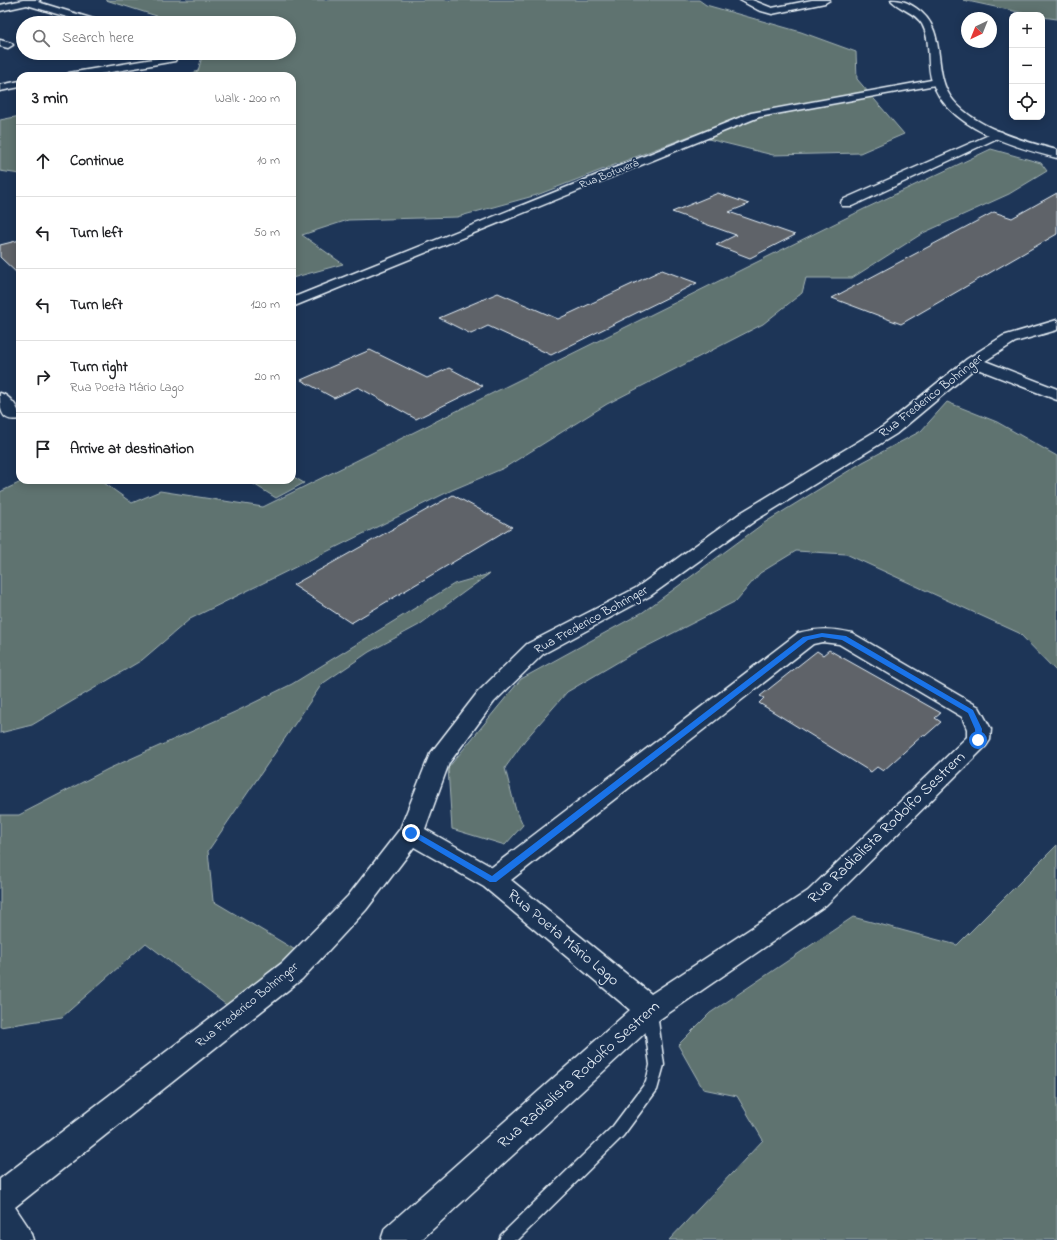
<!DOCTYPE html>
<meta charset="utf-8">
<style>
:root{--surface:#fff;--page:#f2f2f2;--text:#202124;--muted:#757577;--line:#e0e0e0}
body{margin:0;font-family:"Indie Flower",sans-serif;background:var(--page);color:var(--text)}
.controls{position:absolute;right:12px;top:12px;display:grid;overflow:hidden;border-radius:8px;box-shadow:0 2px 10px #0003}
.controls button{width:36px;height:36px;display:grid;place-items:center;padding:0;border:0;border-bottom:1px solid var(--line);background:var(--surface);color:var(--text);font:20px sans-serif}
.compass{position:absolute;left:961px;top:12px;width:36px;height:36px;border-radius:50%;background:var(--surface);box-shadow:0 2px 10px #0003;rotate:223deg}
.stop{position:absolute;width:12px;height:12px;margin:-9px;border:3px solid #1a73e8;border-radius:50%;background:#fff}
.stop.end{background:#1a73e8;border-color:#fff;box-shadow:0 1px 4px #0008}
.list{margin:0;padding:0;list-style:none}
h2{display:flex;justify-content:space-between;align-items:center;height:52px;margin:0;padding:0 16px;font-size:17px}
h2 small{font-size:13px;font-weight:400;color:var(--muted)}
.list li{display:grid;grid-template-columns:26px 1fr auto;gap:12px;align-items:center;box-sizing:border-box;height:72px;padding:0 16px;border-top:1px solid var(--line)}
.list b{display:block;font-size:15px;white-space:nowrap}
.list p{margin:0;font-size:13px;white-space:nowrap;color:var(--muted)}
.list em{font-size:13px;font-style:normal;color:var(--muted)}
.icon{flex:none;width:22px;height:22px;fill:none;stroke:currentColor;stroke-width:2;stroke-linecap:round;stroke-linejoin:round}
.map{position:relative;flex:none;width:1057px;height:1240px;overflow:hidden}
.search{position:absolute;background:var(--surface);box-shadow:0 2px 10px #0003;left:16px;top:16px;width:280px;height:44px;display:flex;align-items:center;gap:10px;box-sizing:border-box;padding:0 14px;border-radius:22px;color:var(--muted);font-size:15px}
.panel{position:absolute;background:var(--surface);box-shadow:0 2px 10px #0003;left:16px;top:72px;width:280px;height:412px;border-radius:12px}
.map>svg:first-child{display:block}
.green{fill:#5e736f;stroke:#a3b2b4}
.building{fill:#5e6369;stroke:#e8f1f8}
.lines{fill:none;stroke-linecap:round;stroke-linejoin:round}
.lane-casing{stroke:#e8f1f8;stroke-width:3}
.street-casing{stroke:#e8f1f8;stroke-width:3}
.secondary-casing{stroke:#e8f1f8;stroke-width:3}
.lane{fill:#1d3557;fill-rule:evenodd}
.street{fill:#1d3557;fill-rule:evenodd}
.secondary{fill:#1d3557;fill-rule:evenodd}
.route{fill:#1a73e8}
.labels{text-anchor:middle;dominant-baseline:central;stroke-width:3.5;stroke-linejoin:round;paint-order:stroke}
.far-street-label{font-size:11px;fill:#e8f1f8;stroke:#1d3557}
.street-label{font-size:13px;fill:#e8f1f8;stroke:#1d3557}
.near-street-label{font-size:16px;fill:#e8f1f8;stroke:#1d3557}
</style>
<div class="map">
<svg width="1057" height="1240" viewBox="0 0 1057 1240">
<rect width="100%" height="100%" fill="#1d3557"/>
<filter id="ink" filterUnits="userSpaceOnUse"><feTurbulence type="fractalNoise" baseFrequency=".025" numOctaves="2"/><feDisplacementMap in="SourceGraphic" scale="8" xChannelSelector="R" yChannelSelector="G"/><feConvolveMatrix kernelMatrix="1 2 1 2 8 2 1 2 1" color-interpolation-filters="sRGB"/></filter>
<g filter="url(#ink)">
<path class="green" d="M106 0H699L706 5 801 32 856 52 857 79 904 134 860 153 773 155 692 135 537 195 457 217 348 220 302 235 343 264 292 278V76H184L198 71 203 53H289V23H173L166 19Z
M963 0H1057V19L1042 17V15H1032Z
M20 116V174L0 171V120Z
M991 149 1041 163 1047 171 1009 194 923 233 852 278H806L802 293 763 324 607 404 504 468 452 490 190 619 142 660 32 725 0 733V492L25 480H100L132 503 160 491 263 507 864 209Z
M947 402 997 422 1057 456V672L1019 633 846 554 796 551 760 573 736 601 630 655 567 692 525 740 505 768 515 807 523 825 505 845 452 829 448 768 521 679 643 612 764 523 863 462 921 431Z
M292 476 304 483 276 498 247 480H292Z
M489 574 419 625 369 652 322 684 208 851 213 901 297 951 229 1007 146 943 62 1017 0 1027V815H19L108 769 237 711 292 684 454 584Z
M1057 845V1240H669L763 1140 737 1096 703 1089 678 1045 710 1013 853 917 957 945Z"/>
<path class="building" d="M718 193 749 204 729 212 795 235 750 258 716 245 736 235 672 212Z
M1057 193V234L901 324 832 298 994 212 1012 218Z
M20 240V276L0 257V245Z
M662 270 697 283 551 355 488 326 471 334 439 318 498 293 558 319Z
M370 350 427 378 449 368 483 386 416 419 358 387 334 398 301 380Z
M453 495 512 527 351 623 293 585Z
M829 650 941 713 935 718 941 722 925 736 923 735 883 771 877 767 871 772 759 703 764 698 760 696 817 651 823 655Z"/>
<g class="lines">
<g class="lane-casing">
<path id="lane" d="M650 1007 655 1009 657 1013 664 1065 657 1090 623 1136 518 1240H499L501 1235 613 1126 646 1082 650 1065 643 1013 645 1009Z"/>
</g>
<g class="street-casing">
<path id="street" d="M23 0H40L38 2 100 21 102 23H87L27 5 0 11V5Z
M740 0H752L772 8 812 0H830L825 3 772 14 758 10Z
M0 40 11 43 13 45 8 48 0 46Z
M171 56 175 57 176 59 175 61 88 76H64L69 73Z
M937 79 941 80 942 82 941 84 759 117 292 307V298L751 113Z
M20 81V87L0 91V85Z
M998 131 1002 132 1004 134 1002 136 852 206H842L841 203 842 200Z
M1057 320V330L1015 342 985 361 1057 389V400L975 368 896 434 756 520 650 596 543 654 494 702 449 763 425 829 492 867 798 633C817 628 833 628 852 633L979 707 991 729 990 740 986 746 826 905 660 1019 421 1240H381L385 1228 630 1010 484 887 414 847 366 910 302 979 15 1207 29 1228 33 1240H0V1179L282 963 348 896 400 829 430 754 478 692 527 644 636 588 742 512 884 426 967 359 1003 336ZM822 642 839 644 962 717 967 729V737L808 891 651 994 511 880 813 644Z
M0 393C9 395 22 410 19 419 0 423 0 407 0 393Z"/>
</g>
<g class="secondary-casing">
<path id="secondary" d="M891 0C902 0 907 2 916 8 948 29 932 68 950 96 971 127 1023 141 1057 150V158C1014 147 947 128 932 81 926 63 932 42 922 24 915 12 900 10 891 0Z"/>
</g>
<use href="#lane" class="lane"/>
<use href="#street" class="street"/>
<use href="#secondary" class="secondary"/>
</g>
</g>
<path class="route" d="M822 633 846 636 973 710 982 729 981 742H976L975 729 968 713 842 640 822 637 808 640 496 882H490L407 833 411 830 414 831 492 876 803 637Z"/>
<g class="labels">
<g class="far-street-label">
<text transform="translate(609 174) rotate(-22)">Rua Botuverá</text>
</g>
<g class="street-label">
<text transform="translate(931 396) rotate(-38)">Rua Frederico Bohringer</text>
<text transform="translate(591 620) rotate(-29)">Rua Frederico Bohringer</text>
<text transform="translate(247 1005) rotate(-39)">Rua Frederico Bohringer</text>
</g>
<g class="near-street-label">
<text transform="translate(887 828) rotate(-44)">Rua Radialista Rodolfo Sestrem</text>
<text transform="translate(563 938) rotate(40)">Rua Poeta Mário Lago</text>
<text transform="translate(579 1075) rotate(-42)">Rua Radialista Rodolfo Sestrem</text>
</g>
</g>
</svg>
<div class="controls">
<button>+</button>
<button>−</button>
<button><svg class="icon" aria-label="locate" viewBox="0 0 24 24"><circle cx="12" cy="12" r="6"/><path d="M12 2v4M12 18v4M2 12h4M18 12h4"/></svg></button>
</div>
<svg class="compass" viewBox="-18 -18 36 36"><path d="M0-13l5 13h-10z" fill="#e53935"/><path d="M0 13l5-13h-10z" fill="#757577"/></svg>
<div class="stop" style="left:978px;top:740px"></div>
<div class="stop end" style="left:411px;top:833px"></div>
<div class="search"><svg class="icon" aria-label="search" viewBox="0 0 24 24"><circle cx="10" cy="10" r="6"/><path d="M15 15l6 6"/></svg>Search here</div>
<section class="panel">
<h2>3 min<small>Walk · 200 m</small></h2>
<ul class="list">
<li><svg class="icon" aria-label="ahead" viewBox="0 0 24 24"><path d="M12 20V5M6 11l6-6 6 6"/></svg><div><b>Continue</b></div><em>10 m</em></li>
<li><svg class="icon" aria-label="left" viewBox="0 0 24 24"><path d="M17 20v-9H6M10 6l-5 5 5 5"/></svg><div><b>Turn left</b></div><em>50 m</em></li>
<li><svg class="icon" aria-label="left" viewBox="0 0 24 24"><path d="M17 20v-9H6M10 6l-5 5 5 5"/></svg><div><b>Turn left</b></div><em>120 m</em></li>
<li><svg class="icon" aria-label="right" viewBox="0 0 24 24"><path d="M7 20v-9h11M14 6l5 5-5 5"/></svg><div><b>Turn right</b><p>Rua Poeta Mário Lago</p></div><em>20 m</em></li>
<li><svg class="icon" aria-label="arrive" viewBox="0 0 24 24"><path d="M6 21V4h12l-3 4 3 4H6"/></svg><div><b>Arrive at destination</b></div></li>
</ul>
</section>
</div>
